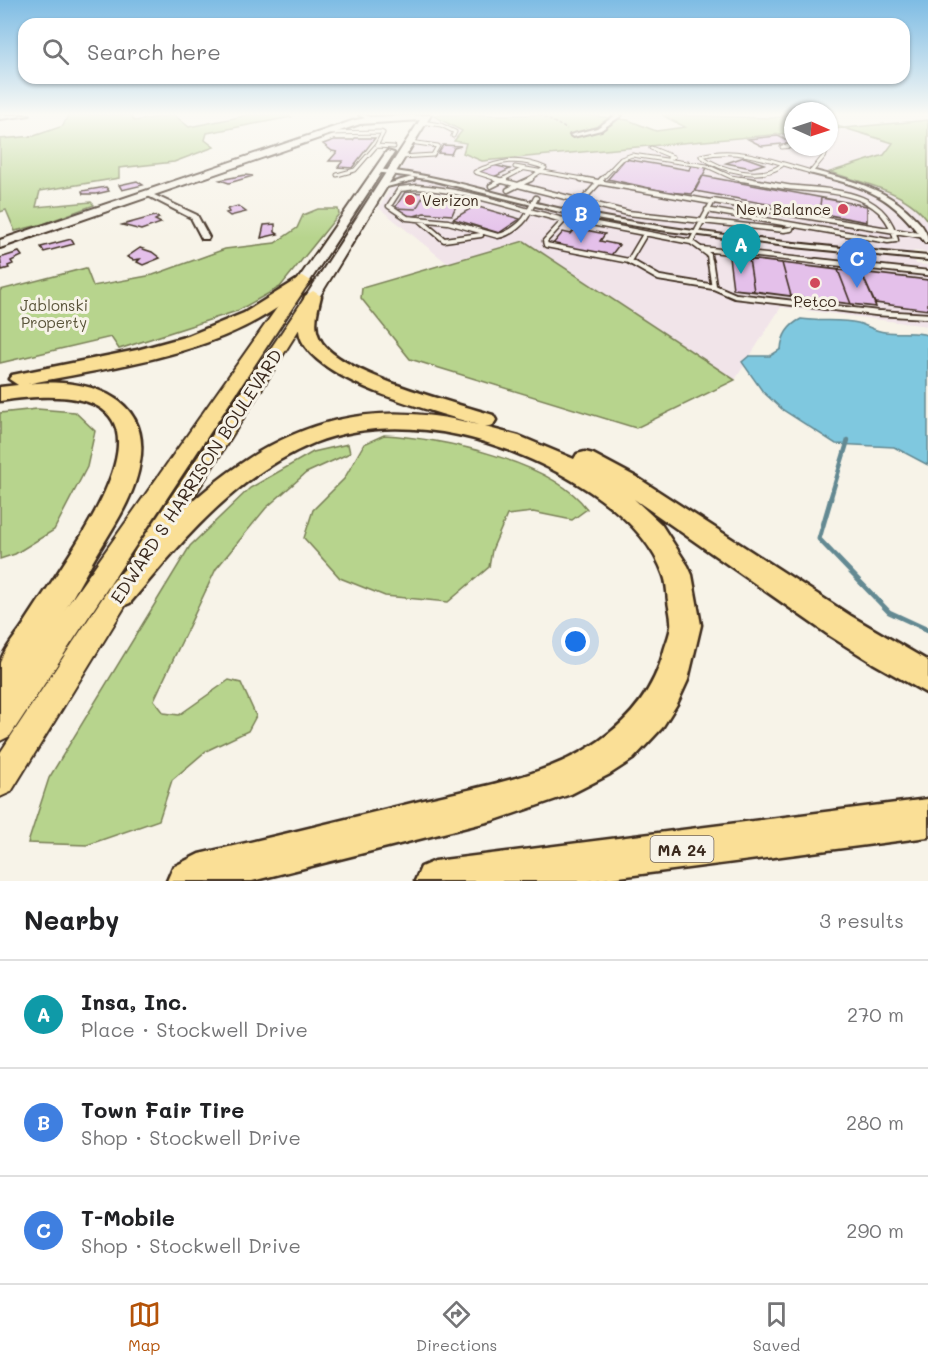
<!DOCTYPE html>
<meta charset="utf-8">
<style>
:root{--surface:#fff;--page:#f2f2f2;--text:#202124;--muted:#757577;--line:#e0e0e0;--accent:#b45309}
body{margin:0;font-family:Mali,sans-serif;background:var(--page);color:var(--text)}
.compass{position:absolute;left:784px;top:102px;width:54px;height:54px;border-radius:50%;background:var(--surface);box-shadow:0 2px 4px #0004;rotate:93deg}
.you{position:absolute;left:576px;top:642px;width:21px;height:21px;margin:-15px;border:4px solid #fff;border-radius:50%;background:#1a73e8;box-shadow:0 0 0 9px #1a73e833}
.badge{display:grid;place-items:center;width:39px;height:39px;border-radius:50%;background:var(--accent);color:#fff;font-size:20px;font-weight:700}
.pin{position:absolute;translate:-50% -50px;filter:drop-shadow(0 2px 3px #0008)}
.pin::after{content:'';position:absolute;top:32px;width:21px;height:18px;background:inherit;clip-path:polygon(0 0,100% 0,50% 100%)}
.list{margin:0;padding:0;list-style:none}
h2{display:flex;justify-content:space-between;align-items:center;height:78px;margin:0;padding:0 24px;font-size:26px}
h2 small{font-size:20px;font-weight:400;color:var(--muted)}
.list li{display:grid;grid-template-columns:39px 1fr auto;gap:18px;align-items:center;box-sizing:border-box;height:108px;padding:0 24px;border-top:2px solid var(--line)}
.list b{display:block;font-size:22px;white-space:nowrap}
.list p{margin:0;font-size:20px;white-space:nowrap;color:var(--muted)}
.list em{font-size:20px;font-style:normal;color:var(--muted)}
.icon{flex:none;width:33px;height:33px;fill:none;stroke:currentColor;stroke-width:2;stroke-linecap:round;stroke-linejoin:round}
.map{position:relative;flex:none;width:928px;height:881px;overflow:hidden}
.search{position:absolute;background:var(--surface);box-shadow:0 2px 4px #0004;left:18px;right:18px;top:18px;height:66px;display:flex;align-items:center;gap:15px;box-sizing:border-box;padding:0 21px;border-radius:18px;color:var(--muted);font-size:22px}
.sheet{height:402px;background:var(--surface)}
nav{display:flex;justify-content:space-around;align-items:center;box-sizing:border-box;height:84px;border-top:2px solid var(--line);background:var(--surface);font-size:16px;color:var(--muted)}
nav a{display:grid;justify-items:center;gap:3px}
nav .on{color:var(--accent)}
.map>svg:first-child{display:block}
.built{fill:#f1e4e9}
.green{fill:#b7d48d;stroke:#797f56;stroke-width:1.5}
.water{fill:#7fc8df;stroke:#648992;stroke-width:1.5}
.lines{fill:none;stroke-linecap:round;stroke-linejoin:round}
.stream-far1{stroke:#648992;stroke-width:4.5}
.stream{stroke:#648992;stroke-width:5}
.building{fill:#e4c0ea;stroke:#3b2a1e;stroke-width:1.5}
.lane-far2-casing{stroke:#3b2a1e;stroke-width:5}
.lane-far1-casing{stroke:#3b2a1e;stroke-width:7}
.lane-casing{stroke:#3b2a1e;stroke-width:8}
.street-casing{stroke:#3b2a1e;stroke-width:4}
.secondary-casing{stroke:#3b2a1e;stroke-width:4}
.primary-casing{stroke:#3b2a1e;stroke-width:4}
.highway-casing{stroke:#3b2a1e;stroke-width:5}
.path{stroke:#3b2a1e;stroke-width:1.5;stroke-dasharray:3 2;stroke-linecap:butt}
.lane-far2{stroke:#f7f3e8;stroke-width:3}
.lane-far1{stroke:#f7f3e8;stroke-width:4}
.lane{stroke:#f7f3e8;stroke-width:4.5}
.street{fill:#f7f3e8;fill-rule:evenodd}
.secondary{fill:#f7f3e8;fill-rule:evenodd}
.primary{fill:#fadf96;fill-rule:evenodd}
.highway{fill:#fadf96;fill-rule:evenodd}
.poi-dot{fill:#d1495b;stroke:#f7f3e8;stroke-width:2}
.labels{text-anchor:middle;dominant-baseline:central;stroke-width:6;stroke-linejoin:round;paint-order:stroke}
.far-poi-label{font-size:15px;fill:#3b2a1e;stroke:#f7f3e8;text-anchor:start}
.far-park-label{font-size:15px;fill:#5a543a;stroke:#f7f3e8}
.shield{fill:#f7f3e8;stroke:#73665b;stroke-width:1.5}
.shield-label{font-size:16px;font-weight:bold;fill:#3b2a1e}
.street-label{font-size:18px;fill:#3b2a1e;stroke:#f7f3e8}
</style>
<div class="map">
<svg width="928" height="881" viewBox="0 0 928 881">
<rect width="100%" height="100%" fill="#f7f3e8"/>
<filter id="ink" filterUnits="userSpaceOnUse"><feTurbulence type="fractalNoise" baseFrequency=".0167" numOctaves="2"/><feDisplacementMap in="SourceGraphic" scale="12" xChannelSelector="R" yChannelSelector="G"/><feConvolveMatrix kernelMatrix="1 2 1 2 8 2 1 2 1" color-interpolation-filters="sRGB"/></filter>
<g filter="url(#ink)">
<path class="built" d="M431 116 518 158 793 133V147H829V129L844 128 893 143 906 185 928 222V252L913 251 916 264 928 265V326L781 307 735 380 524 241 447 263 379 208Z"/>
<path class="green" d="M68 115H131L134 121 174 115 189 127 249 115H286L291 117 207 133 205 140 214 147 174 162 119 168V178L40 191 36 207 91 202 94 205 43 224 15 231 6 210 0 212V139L34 136 63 126Z
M432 115H585L628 120 656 131 685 127 662 115 771 118 792 115 793 133 482 161 463 153 466 143 454 141 462 131Z
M928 120V222C909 191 862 183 830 172L884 155 893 143 844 128 829 129V124L844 128Z
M318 209H338L339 214 280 287 237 311 119 349 111 337 0 363V290L86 268 93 286 153 275 225 249 275 243 297 228 303 215Z
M524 241 735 380 636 428 410 359 361 298 362 288Z
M37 409 75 412 95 431 87 467 54 530 15 554 0 559V413Z
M384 435C441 438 552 461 587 509L572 520 533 512 507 515 492 550 489 567 448 602 385 596 340 578 304 538 313 510 344 479 364 444Z
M348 444 350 453 306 473 266 508 216 569 154 700 164 713 179 715 229 680 241 683 256 716 248 731 206 751 172 780 159 820 87 845 28 843 49 778 190 546 250 488 313 452Z"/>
<path class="water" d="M801 319C820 322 840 319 858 323 868 326 875 331 885 332 900 334 913 331 928 335V465L894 447 836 444 783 410 763 392 742 362 749 356H770L781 349C782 335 789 325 801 319Z"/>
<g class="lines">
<path class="stream-far1" d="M830 500 848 440"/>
<path class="stream" d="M831 498 819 539 889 612 928 630"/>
</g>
<path class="building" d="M778 136 792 143 762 146 748 139Z
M355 138H375L352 168 338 167 343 161H329L337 152 332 151 323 144 334 140H353Z
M443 145 461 146 454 148 451 154 438 153Z
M744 157 764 164 751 168 726 163Z
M625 159 689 170 691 165 707 168 692 194 667 192 608 179Z
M493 165 510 169 494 177 477 173Z
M245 175 253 176 229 183 220 180Z
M703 176 867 206V222L695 191Z
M137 181 143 185 122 190 119 185Z
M106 187 109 191 96 194H83L82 191Z
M405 192 425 193 423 195 460 197 452 215 424 213 411 217 395 208Z
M405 192 425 193 416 209 395 208Z
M821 198 867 206V222L819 213Z
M238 206 246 212 230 216 226 213 229 212 227 209Z
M475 206 496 212 520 219 499 233 453 219Z
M155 216 159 218 155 220 161 223 141 230 122 225Z
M275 224V232L278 234 261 238 264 225Z
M576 228 605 234 600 241 619 245 609 258 552 245 563 232 571 234Z
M71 239 74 244 44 252 41 247Z
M140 248 152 252 160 258 143 265 137 262 140 259 133 260 127 257Z
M19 252 22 256 11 261 13 264 8 266 9 268 2 270 0 258Z
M729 257 928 280V310L875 303 876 307 733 289Z
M729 257 749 259 754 291 733 289Z
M749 259 782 263 791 296 754 291Z
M782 263 838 270 851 304 791 296Z
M838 270 861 272 876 307 851 304Z
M861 272 928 280V310L875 303Z"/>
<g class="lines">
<g class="lane-far2-casing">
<path id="lane-far2" d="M422 122 441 125 455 132 453 136
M327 133 381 132 383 133 376 146 394 147
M782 147 793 146
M651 148 673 157 669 158
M401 157 433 155 438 146 410 142
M782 165C761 181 721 171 701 156 740 146 774 162 811 172L825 155V152L814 147
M515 167 589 180
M337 175 355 170 376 146
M500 180 475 172C499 160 520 157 545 168L528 180
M502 180 523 169
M601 180 621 159 632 155 707 166 731 177 749 180"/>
</g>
<g class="lane-far1-casing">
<path id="lane-far1" d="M495 179 518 185
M581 179 711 202
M602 179 545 241 546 245 629 261
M518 185 628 213 784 230 791 229 792 225
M518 185 531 179
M491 186 505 179
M417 187C456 190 492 200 529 211 526 222 510 234 498 236L448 222 407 218 389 206 400 189Z
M508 190 518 185
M707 210 888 241 896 240C884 188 829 192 787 187 772 185 756 181 741 179
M529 211 563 220
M529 211 536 198
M565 218 691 242
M419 219 444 240 481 235
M702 249 830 263
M632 263 629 261 645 234
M710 263 709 255 691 242 713 201 925 236"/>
</g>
<g class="lane-casing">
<path id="lane" d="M629 261 659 278 714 287 735 296 877 313 928 316
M710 261 714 287
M816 261 928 273"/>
</g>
<g class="street-casing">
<path id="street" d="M0 115H30L0 119Z
M359 115H365L374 119 369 120Z
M616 115H622L601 130 573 137 570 135 597 128Z
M377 169C444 175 507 198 572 211 689 234 809 245 928 256V260L794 247 660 230 572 215 427 179 375 172V170Z
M811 170C850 180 888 188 916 219 923 226 928 233 928 243H925C892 193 864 187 809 173V171Z
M412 177 414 178V180L383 188 380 186Z
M148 194H152L197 215 209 237 208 239H202L191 218 148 196Z"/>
</g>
<g class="secondary-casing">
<path id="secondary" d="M431 115 318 299 313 300 306 296 420 120 360 124 0 248V240L355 120 371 117Z
M387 151 394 153 308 284H298L297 281Z"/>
</g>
<g class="primary-casing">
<path id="primary" d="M303 277 310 281 10 736 0 741V701L298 278Z
M313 292 320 296 152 563 144 566 136 563 132 556 136 549 306 296Z
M126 572 135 576 138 583 135 590 11 792 0 797V753L117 576Z"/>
</g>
<g class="highway-casing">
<path id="highway" d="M303 276 311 281C305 289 295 295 287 301 212 356 115 366 27 384 80 377 152 393 140 462 135 498 111 530 93 561 66 608 39 656 11 703L0 708C0 695 0 676 0 663 3 650 17 635 24 624 79 537 217 368 0 401V387L18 385 9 379 12 375 137 350 188 336 244 313Z
M313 291 321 296C318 309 313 324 319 337 333 373 456 403 493 415L496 420 493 425 485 427 519 436 574 459 577 454 585 452 593 454 638 478 851 616 928 661V694L873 663 830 636 634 499 661 524 688 566 692 575 701 625 688 680 677 704 662 728 633 759 610 774 571 794 495 820 252 881H167L173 867 199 854C273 837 347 819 420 801 481 786 547 777 599 741 632 718 654 689 664 651 666 643 670 635 671 626 672 619 669 609 668 601 667 594 667 584 664 576 639 503 528 450 458 435 410 425 360 425 314 443 236 475 183 540 130 603L120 607 110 603 106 594 110 585C214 471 311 381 478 425 432 410 325 385 302 341 295 327 301 310 305 296Z
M928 799V837L588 881H415L421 867 435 861Z"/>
</g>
<path class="path" d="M540 115 567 129"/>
<use href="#lane-far2" class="lane-far2"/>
<use href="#lane-far1" class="lane-far1"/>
<use href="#lane" class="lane"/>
<use href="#street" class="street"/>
<use href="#secondary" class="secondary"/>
<use href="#primary" class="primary"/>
<use href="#highway" class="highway"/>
</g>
</g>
<linearGradient id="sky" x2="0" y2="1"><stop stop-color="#7ebce4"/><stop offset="0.48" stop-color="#fbfaf5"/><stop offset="1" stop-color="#fbfaf5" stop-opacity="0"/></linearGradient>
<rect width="928" height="238" fill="url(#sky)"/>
<g class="poi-dot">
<circle cx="410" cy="200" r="6"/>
<circle cx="843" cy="209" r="6"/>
<circle cx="815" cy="283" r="6"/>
</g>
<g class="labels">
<g class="far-poi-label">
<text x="422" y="200">Verizon</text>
<text x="831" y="209" text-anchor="end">New Balance</text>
<text x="815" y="301" text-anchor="middle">Petco</text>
</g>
<g class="far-park-label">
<text x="54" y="305">Jablonski<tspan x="54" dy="17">Property</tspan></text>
</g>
<rect class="shield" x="650.5" y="836" width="63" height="26" rx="4.5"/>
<g class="shield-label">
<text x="682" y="849">MA 24</text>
</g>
<g class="street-label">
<text transform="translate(196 476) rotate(-57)">EDWARD S HARRISON BOULEVARD</text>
</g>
</g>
</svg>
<svg class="compass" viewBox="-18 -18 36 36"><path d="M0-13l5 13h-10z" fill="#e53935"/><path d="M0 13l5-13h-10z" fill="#757577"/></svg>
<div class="you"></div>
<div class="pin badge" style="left:741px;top:274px;background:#0f9aa8">A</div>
<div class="pin badge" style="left:581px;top:243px;background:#3f7fe0">B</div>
<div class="pin badge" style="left:857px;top:288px;background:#3f7fe0">C</div>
<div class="search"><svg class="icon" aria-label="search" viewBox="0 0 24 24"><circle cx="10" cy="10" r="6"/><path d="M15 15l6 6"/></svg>Search here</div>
</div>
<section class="sheet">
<h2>Nearby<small>3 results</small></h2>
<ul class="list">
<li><span class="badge" style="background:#0f9aa8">A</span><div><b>Insa, Inc.</b><p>Place · Stockwell Drive</p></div><em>270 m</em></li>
<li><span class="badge" style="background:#3f7fe0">B</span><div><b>Town Fair Tire</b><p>Shop · Stockwell Drive</p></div><em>280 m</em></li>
<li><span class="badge" style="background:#3f7fe0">C</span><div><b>T-Mobile</b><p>Shop · Stockwell Drive</p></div><em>290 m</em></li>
</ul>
</section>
<nav>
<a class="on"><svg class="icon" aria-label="map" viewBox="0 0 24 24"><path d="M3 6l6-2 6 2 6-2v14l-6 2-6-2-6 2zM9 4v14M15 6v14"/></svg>Map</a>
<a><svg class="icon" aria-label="directions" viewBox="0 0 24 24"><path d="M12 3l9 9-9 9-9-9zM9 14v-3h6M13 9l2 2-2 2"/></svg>Directions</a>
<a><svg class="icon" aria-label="saved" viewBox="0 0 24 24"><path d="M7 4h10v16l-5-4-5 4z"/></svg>Saved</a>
</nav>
